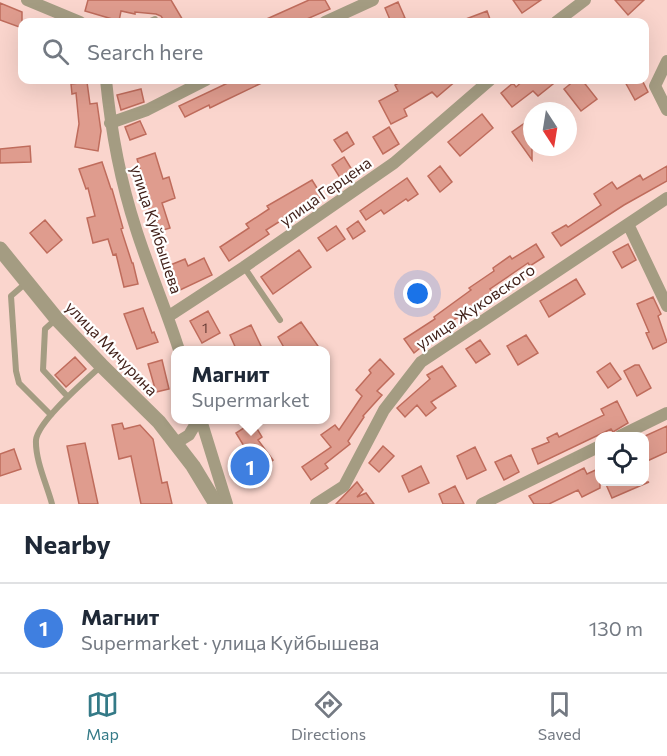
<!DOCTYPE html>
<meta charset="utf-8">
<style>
:root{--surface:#fff;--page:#f6f6f7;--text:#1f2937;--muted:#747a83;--line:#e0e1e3;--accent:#347a87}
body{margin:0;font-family:Commissioner,sans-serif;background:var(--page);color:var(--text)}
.controls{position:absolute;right:18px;bottom:18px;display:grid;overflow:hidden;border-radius:12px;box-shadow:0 6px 24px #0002}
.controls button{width:54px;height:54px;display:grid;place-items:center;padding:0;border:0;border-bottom:2px solid var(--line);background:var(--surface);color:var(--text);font:30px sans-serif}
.compass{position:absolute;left:523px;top:102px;width:54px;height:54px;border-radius:50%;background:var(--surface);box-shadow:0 6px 24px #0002;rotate:168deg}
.you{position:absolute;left:418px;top:294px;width:21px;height:21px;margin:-15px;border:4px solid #fff;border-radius:50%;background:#1a73e8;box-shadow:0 0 0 9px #1a73e833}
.badge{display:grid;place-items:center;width:39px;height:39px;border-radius:50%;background:var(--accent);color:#fff;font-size:20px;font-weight:700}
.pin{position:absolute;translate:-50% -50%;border:3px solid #fff;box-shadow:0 2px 6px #0006}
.popup{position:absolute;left:171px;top:346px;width:159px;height:78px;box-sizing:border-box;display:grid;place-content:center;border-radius:12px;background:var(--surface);filter:drop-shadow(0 2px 4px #0005);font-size:20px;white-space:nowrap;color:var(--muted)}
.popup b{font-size:22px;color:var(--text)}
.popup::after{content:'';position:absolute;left:50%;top:100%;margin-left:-12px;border:12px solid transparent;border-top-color:var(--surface)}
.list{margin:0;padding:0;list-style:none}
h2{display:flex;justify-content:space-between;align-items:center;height:78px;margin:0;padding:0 24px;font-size:26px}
h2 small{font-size:20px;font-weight:400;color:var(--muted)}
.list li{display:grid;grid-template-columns:39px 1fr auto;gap:18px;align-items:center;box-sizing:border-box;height:90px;padding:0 24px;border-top:2px solid var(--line)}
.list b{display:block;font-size:22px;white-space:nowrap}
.list p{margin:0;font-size:20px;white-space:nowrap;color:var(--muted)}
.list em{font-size:20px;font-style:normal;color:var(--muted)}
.icon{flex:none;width:33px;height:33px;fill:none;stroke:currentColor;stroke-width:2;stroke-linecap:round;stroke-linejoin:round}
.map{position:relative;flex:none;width:667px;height:504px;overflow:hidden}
.search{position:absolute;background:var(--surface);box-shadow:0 6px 24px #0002;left:18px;right:18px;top:18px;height:66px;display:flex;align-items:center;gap:15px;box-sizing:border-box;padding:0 21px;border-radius:12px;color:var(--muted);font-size:22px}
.sheet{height:168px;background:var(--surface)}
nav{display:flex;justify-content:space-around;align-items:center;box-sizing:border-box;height:84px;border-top:2px solid var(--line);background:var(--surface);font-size:16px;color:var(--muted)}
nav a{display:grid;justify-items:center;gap:3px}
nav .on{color:var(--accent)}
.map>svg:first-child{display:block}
.building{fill:#df9c8e;stroke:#bf6c5c;stroke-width:1.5}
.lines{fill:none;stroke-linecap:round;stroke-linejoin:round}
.service{stroke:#a49c82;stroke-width:6}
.minor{stroke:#a49c82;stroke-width:12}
.tertiary{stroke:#a49c82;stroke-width:15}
.labels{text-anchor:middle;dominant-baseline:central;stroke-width:4.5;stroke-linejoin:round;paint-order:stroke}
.number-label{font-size:14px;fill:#683e36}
.street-label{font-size:16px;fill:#401f18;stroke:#fff}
</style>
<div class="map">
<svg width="667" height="504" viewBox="0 0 667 504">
<rect width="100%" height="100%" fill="#fad5cd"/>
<path class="building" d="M88 0H171L184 22H165L161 16 156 14 135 12V14L121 11 119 21 85 11Z
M309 0H325L330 9 300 22H260Z
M513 0H541L522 13Z
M615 0H644L628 15Z
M398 2 405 18 391 22 385 8Z
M0 3 22 12V28L0 20Z
M487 11 491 22H458Z
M234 80H268L222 102 210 108 209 105 185 117 179 106Z
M404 80H457L437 97 432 92 404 109 407 116 391 124 379 101 398 91 395 85Z
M524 80H558L538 96 533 91 512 107 501 93 513 83 516 87Z
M582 80 597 99 581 111 564 89 574 81Z
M624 80H642L648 92 635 100Z
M87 82 90 104 97 103 101 131 98 151 75 147 79 124 76 93 72 94 71 84Z
M141 89 144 102 121 110 117 95Z
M482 114 493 128 460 156 448 142Z
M532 118V160L512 132Z
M140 121 146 134 130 140 125 127Z
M389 127 399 144 383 154 373 137Z
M347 132 354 144 342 152 334 140Z
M30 146 31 162 0 163V149Z
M155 153 163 179 169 177 175 198 162 203 170 228 153 233 148 216 151 215 141 186 145 185 137 159Z
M344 157 354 173 342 181 332 165Z
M102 162 111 189H112L123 228 121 229 132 263H133L138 284 124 287 116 254 113 255 108 239 93 243 87 218 95 216 88 188 86 189 79 169Z
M440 166 452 182 440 192 428 176Z
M667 166V181L624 205 561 246 552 233 566 225 568 227 601 205 594 194 612 182 617 189 640 175 643 180Z
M407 178 418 194 408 201 406 199 384 214 381 210 366 220 360 211Z
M312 180 322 196 310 204 309 203 266 230 269 234 229 261 220 247 249 228 246 224 269 209 267 206Z
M45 220 62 240 47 253 30 233Z
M358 221 365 231 353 239 347 229Z
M336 226 345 239 327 251 318 238Z
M536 244 544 257 530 266 528 263 490 289 492 292 457 318 439 328 441 331 414 353 404 339 435 319 434 317 471 290 469 288 494 271 493 268 510 256 512 259Z
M628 244 636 260 622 268 613 252Z
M299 250 311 267 273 294 261 277Z
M204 258 212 275 180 290 168 266 185 259 188 266Z
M576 279 585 294 549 317 540 301Z
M653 297 661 314 658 316 667 342 653 349 646 333 649 332 637 304Z
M143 308 152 333 154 332 158 342 137 349 124 314Z
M208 311 220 333 202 343 190 321Z
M301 322 318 346 311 351H286L278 337Z
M251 325 261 346 252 351H237L230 335Z
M526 335 538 353 518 365 507 346Z
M480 340 490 354 476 363 466 349Z
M75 357 86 369 66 387 55 375Z
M380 359 394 374 377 391 382 395 363 416 364 417 348 441 350 444 325 464 328 468 311 480 302 467 331 447 321 435 335 425 339 430 362 396 356 390 371 373 369 370Z
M162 360 169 389 156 392 148 364Z
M610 363 621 379 608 388 597 372Z
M635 365H639L651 388 637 396 624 371Z
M442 366 456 386 431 402 436 408 426 416 417 405 405 417 397 408 430 379 427 375Z
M617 401 628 423 613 432 611 429 538 464 532 449 549 442 547 438 557 433 559 437 604 415 601 409Z
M253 422 262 437 258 440 273 460 253 475 239 456 247 451 236 433Z
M122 423 124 429 140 425 153 439 162 483 167 482 172 504H141L131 456 119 459 112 425Z
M667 426V452L645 462V436Z
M85 443 98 504H79L67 446Z
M383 446 394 456 379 472 369 463Z
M475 447 486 470 467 479 457 456Z
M14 449 21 469 0 476V454Z
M511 455 519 472 504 480 495 462Z
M421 466 429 483 409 492 402 476Z
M584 468 587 474 600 468V488L582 497 578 490 549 504H534L529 496Z
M357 482 363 490 357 497 366 493 374 504H336Z
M605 482H649L612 498Z
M455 486 464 504H443L439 494Z"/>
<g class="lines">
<path class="service" d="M148 22 155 19
M244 267 280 320
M26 283 11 296 16 371 19 383 51 415
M56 319 45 329 43 370 68 397
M52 504C47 485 35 460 36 440 38 421 86 380 101 366"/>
<path class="minor" d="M27 0 80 22
M325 22 373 0
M556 22 585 0
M667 61 655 86 667 110
M106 80C111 131 120 180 136 229 149 270 166 309 179 350
M110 123 147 110 206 80
M628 224 667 306
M169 316 244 267 394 163 490 80
M201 420 227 504
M620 436 667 413
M176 443 189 435 198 420
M316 504 344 486 384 410 421 362 667 198
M482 504 600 446"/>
<path class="tertiary" d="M0 249 56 318 101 365 159 422 193 466 216 504"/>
</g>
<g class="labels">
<g class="number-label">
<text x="205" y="327">1</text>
</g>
<g class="street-label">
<text transform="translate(325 191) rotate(-35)">улица Герцена</text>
<text transform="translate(157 229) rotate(72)">улица Куйбышева</text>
<text transform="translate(475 306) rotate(-34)">улица Жуковского</text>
<text transform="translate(112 348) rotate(46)">улица Мичурина</text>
</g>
</g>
</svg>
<div class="controls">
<button><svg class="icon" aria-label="locate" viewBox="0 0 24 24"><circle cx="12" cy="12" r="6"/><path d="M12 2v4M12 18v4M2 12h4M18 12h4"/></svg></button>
</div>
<svg class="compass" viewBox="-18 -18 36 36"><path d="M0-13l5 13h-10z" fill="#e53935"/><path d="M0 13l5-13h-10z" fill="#747a83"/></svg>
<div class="you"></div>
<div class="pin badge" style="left:250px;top:466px;background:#3f7fe0">1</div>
<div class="popup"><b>Магнит</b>Supermarket</div>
<div class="search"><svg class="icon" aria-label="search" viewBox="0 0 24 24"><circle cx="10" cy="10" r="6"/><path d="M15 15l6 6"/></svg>Search here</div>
</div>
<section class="sheet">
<h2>Nearby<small></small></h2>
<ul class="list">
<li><span class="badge" style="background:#3f7fe0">1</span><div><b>Магнит</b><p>Supermarket · улица Куйбышева</p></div><em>130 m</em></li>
</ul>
</section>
<nav>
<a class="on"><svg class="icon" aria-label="map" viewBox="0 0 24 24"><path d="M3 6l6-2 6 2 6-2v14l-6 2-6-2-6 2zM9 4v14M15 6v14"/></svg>Map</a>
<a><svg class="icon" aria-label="directions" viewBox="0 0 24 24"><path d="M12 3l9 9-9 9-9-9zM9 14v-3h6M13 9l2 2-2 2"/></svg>Directions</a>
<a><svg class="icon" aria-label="saved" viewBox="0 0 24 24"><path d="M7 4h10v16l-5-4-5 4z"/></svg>Saved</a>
</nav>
